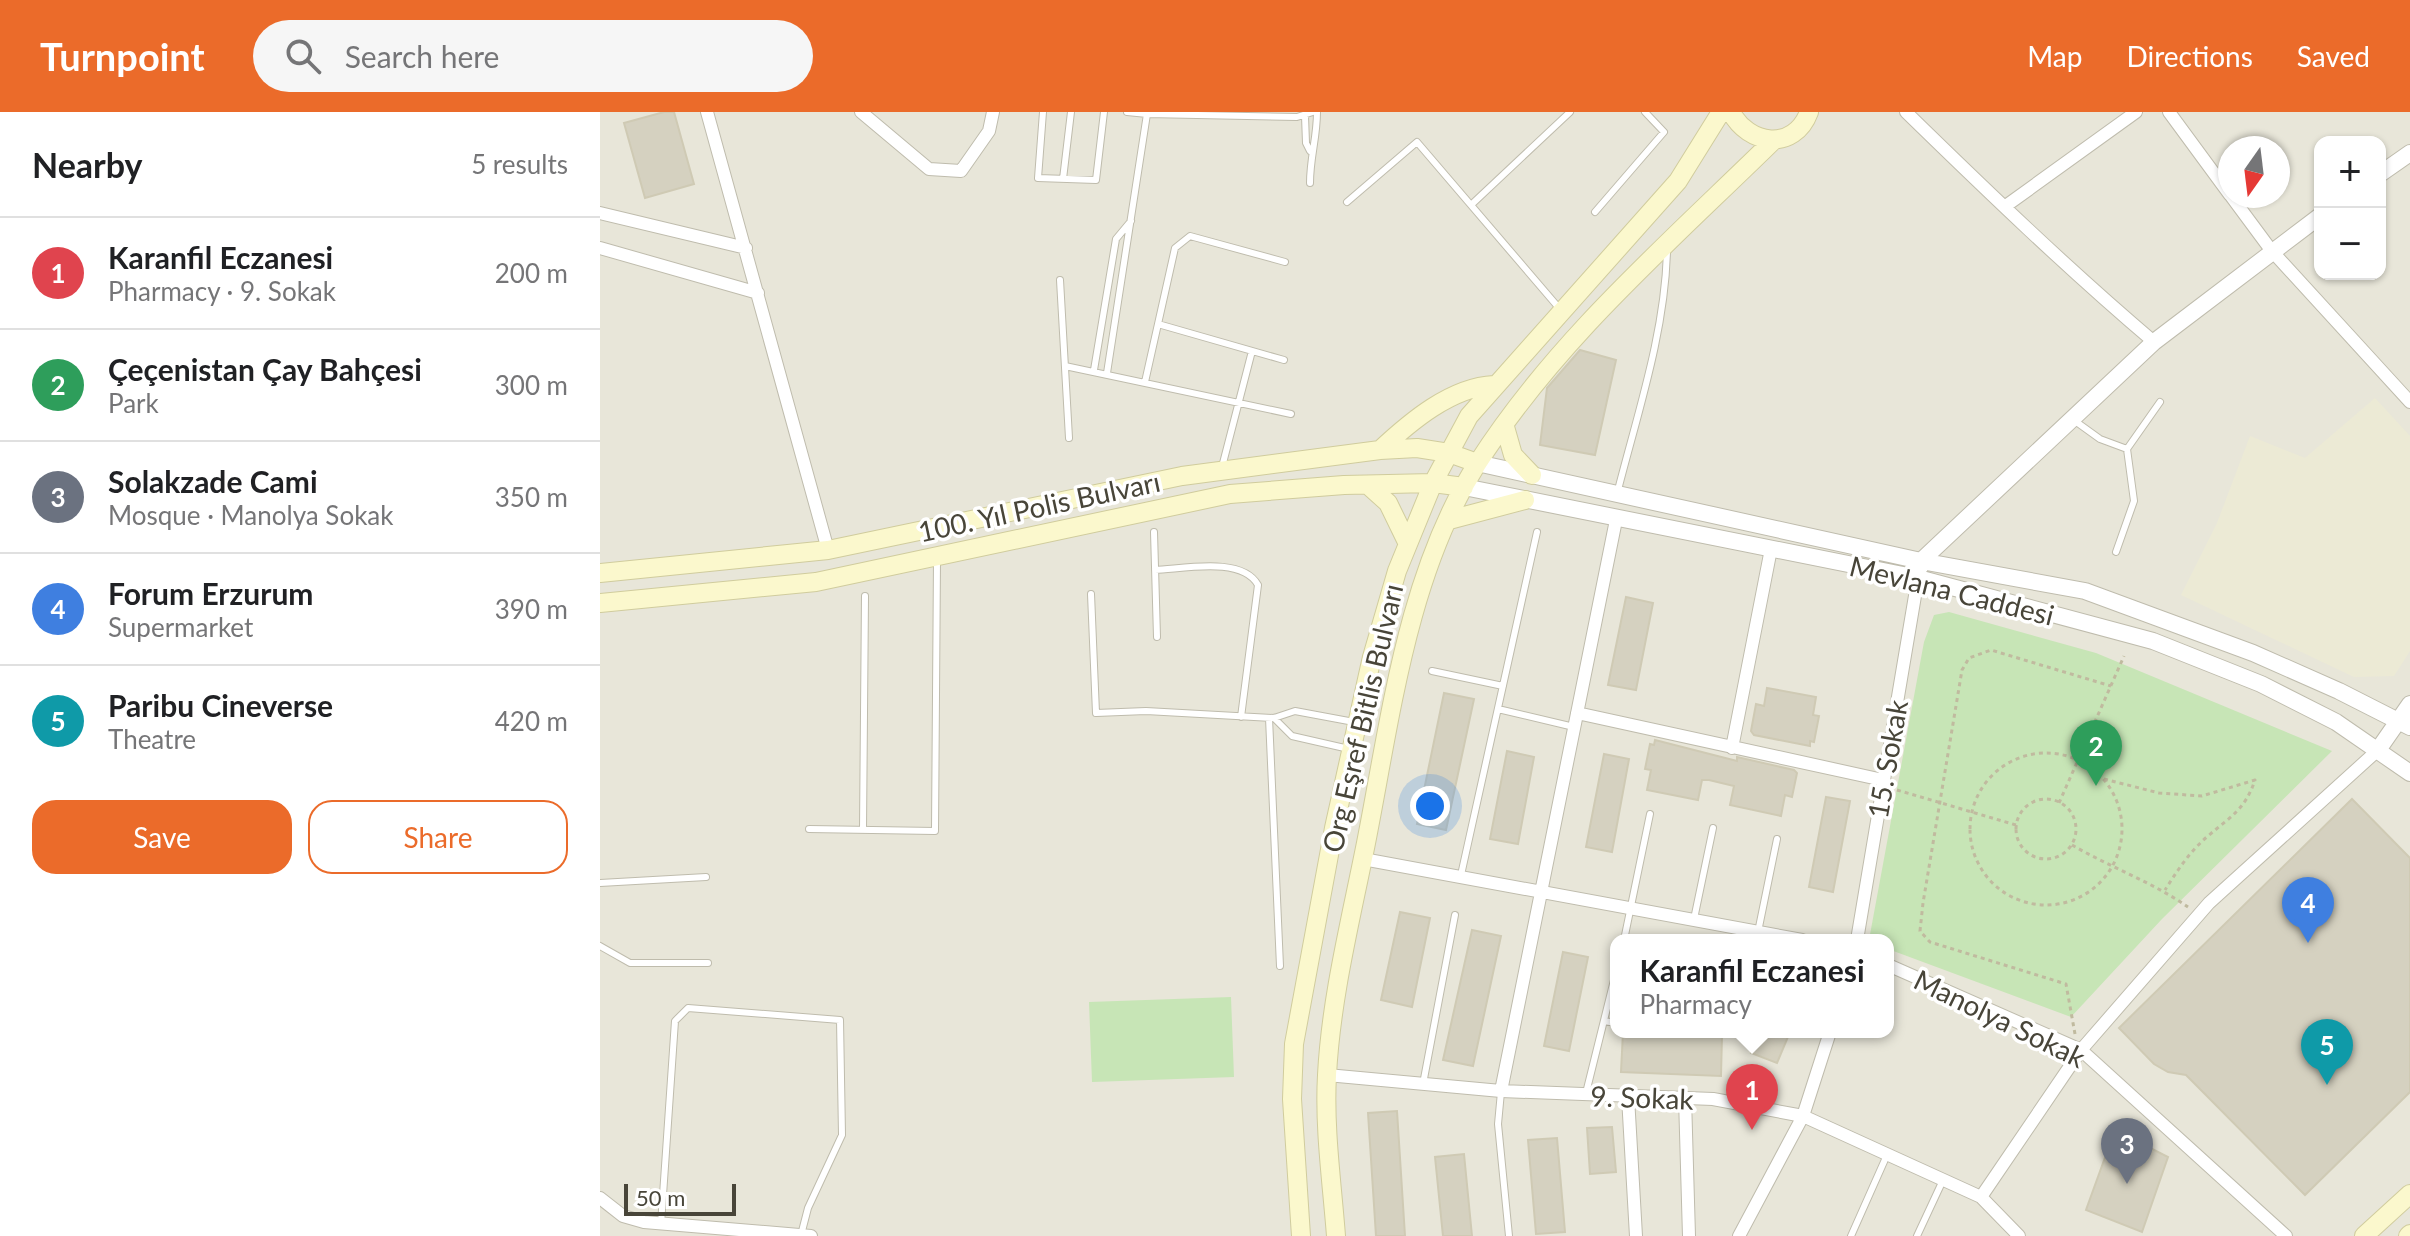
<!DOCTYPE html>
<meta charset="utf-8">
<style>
:root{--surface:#fff;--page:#f6f6f6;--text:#202124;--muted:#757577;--line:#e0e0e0;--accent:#eb6b2a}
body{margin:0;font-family:Lato,sans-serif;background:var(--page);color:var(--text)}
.controls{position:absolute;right:24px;top:24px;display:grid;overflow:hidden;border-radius:16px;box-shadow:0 2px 6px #0004}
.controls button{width:72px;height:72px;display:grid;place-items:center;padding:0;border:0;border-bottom:2px solid var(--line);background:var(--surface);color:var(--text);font:40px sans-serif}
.compass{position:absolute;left:1618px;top:24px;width:72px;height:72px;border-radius:50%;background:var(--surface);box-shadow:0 2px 6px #0004;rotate:194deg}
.scale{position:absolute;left:24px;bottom:20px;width:112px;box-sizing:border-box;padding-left:8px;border:4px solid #484539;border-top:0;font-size:22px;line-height:28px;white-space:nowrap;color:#484539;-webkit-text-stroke:6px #fff;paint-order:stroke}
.you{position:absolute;left:830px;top:694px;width:28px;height:28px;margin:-20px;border:6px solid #fff;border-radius:50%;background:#1a73e8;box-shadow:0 0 0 12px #1a73e833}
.badge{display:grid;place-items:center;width:52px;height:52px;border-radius:50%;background:var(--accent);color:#fff;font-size:26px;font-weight:700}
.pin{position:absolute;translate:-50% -66px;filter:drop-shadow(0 2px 4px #0008)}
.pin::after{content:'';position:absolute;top:42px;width:28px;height:24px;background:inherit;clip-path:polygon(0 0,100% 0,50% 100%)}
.popup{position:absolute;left:1010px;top:822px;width:284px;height:104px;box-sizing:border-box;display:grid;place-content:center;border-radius:16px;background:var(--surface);filter:drop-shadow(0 2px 6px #0005);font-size:26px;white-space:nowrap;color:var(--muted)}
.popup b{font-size:30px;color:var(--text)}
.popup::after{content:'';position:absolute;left:50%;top:100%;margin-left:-16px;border:16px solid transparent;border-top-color:var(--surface)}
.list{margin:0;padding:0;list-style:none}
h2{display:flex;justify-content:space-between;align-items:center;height:104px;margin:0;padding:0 32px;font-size:34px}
h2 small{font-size:26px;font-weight:400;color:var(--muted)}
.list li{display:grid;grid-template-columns:52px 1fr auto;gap:24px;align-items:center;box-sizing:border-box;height:112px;padding:0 32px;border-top:2px solid var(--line)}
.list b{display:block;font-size:30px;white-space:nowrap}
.list p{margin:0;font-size:26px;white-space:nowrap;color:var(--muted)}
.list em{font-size:26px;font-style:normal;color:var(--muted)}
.actions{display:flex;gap:16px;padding:24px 32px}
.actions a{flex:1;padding:18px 0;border:2px solid var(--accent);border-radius:24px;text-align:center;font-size:28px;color:var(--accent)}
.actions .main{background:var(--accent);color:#fff}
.icon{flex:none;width:44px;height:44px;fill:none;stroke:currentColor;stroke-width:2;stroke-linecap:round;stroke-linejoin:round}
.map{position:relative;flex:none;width:1810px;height:1124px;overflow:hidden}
header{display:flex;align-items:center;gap:48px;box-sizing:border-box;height:112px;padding:0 40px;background:var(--accent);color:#fff}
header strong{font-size:38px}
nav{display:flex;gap:44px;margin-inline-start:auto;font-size:28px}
.search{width:560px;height:72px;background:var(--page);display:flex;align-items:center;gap:20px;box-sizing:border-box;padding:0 28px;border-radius:44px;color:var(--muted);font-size:30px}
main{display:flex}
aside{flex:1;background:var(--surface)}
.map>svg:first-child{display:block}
.residential{fill:#e8e6d9;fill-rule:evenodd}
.education{fill:#ecead5}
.green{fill:#c7e5b6}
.building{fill:#d5d1c0;stroke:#cfcab4;stroke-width:2}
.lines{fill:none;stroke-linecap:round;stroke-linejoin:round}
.service-casing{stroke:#bfbcad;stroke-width:8}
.minor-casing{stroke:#bfbcad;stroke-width:14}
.tertiary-casing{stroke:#bfbcad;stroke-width:18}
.secondary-casing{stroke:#d0cc9d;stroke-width:20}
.path{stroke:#c0ba9f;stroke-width:3;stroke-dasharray:4 4;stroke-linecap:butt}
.service{stroke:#fff;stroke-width:6}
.minor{stroke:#fff;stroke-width:12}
.tertiary{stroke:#fff;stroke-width:16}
.secondary{stroke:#fbf8cd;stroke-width:18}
.labels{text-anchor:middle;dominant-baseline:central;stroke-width:7;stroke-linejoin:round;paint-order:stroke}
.street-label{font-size:28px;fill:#484539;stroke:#fff}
</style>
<header>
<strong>Turnpoint</strong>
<div class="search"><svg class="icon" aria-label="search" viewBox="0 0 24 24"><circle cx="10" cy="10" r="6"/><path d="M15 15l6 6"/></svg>Search here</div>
<nav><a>Map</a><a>Directions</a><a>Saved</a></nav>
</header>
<main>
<aside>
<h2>Nearby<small>5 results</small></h2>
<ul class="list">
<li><span class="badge" style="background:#e0444e">1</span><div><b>Karanfil Eczanesi</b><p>Pharmacy · 9. Sokak</p></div><em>200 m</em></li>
<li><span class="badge" style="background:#2e9e5b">2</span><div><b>Çeçenistan Çay Bahçesi</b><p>Park</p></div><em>300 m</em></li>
<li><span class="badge" style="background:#6b7280">3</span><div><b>Solakzade Cami</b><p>Mosque · Manolya Sokak</p></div><em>350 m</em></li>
<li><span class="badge" style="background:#3f7fe0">4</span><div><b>Forum Erzurum</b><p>Supermarket</p></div><em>390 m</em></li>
<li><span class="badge" style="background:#0f9aa8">5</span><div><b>Paribu Cineverse</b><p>Theatre</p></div><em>420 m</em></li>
</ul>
<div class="actions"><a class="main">Save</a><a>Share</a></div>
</aside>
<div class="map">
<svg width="1810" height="1124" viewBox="0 0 1810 1124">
<rect width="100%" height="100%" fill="#f4f3ea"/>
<path class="residential" d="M0 0H1810V1124H0ZM1720 30H1780V162H1720ZM1630 36H1678V84H1630ZM1016 828H1288V920H1016Z"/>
<path class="education" d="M1775 286 1810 324V539L1794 564 1754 565 1581 483 1617 411 1650 324 1705 346Z"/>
<path class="green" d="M1349 500 1496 541 1732 639 1562 807 1471 905 1288 837V828H1269L1324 530 1334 503Z
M631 885 634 965 492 970 489 890Z"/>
<path class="building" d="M64 0H74L94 72 45 86 24 11Z
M980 238 1016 248 995 343 940 333 947 276Z
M1026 485 1053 491 1036 578 1008 573Z
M1167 576 1216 585 1213 603 1219 604 1214 630 1210 629V634L1154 623 1151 619 1156 592 1164 594Z
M844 581 874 587 846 718 817 712Z
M1055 628 1137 649V645L1194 658 1197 661 1192 685 1185 683 1181 704 1130 693 1134 674 1109 668H1102L1098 688 1047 678 1051 658 1045 657 1050 632 1054 633Z
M907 639 934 645 918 732 890 727Z
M1004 642 1029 647 1012 740 986 735Z
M1226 685 1250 689 1233 780 1209 775Z
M1752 687 1810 746V980L1705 1083 1586 963 1568 960 1554 952 1519 916Z
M800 800 830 806 812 895 781 888Z
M872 818 901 824 873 954 843 948Z
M963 840 988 845 969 939 944 934Z
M1023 920 1122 923 1121 964 1021 960Z
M1160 920H1190L1177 951 1151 941Z
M797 999 805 1124H776L768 1001Z
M1012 1015 1016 1060 990 1062 987 1016Z
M1515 1018 1568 1045 1542 1120 1486 1098Z
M957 1026 965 1120 936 1122 928 1028Z
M864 1042 872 1124H843L835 1045Z"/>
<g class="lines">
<g class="service-casing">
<path id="service" d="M443 0 438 66 496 68 504 0
M527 0 547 2
M705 4 706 31 710 39
M463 67 471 0
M710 71C710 45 717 26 717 0
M747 90 817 30 959 196
M871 93 970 0
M995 100 1064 20 1045 0
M460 168 469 326
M558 212 684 248
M465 254 691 302
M494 258 516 127 531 109
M507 261 547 2 697 5 713 0
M545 270 575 136 590 124 685 150
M1475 309 1500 327 1527 337
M622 355 652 239
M1017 382C1037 303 1065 221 1067 139
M554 420 557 525
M1516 440 1534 389 1527 337 1560 290
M555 458C583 457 642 444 658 473L641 605
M491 482 496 601 546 599 674 606 695 599 754 610
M832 559 903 574
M898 597 974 615
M669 606 680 854
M674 606 692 624 749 637
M209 717 335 719 337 448
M263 718 265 484
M861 763 937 420
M0 771 106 765
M1094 807 1113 716
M1158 820 1177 727
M1024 828 1050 702
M0 834 30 851H108
M1004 909 1016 911
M823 972 855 803
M901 980 898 1012 909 1124
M986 981 1016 860
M61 1112 75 909 88 896 240 908 242 1023 208 1096 201 1123
M1251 1124 1287 1043
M1317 1124 1344 1066"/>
</g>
<g class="minor-casing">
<path id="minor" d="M107 0 228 438
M261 0 329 57 361 59 389 19 393 0
M1306 0C1387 79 1468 157 1554 230
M1569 0 1630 83
M1631 84 1671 138 1810 290
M1407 93 1536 0
M0 101 146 136
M0 136 158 181
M977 601 1283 668
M1132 636 1171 437
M763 747 1202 828
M1257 828 1318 466
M1288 853 1481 938 1686 1124
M727 963 901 979 1113 987 1203 1004 1381 1085 1419 1124
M901 979 1016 408
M1028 985 1036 1124
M1085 986 1089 1124
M1381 1085 1481 938 1609 791 1778 638
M0 1086 23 1104 44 1110 211 1124
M1139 1124 1203 1004 1230 920"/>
</g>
<g class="tertiary-casing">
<path id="tertiary" d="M1780 62 1810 41
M877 351 1321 449 1485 479 1653 541 1739 579 1810 615
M864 375 1318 466 1553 529 1661 572 1736 610 1810 661
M1320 455 1321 449 1554 230 1720 104
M1778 638 1810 592"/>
</g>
<g class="secondary-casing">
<path id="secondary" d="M1131 0C1148 33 1194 40 1209 0
M905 315 913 343 932 363
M780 338C810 310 851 275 894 273
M768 373 788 391 808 432
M849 408 925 388
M0 461 228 438 582 364 780 338 817 336 849 341 877 351
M0 491 216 470 630 382 744 373 833 371 864 375
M701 1124 692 987 694 932 734 716 772 545 797 459 833 371 869 304 1078 69 1121 0
M736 1124C732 1071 724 1016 727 963 731 885 751 807 766 731 791 604 807 463 877 352 956 228 1070 130 1174 28
M1764 1124 1810 1082
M1808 1124 1810 1122"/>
</g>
<path class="path" d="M1370 717a76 76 0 1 1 152 0a76 76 0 1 1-152 0Z
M1504 667 1559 681 1602 684 1655 668C1645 698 1630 705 1608 724 1590 739 1577 759 1565 778
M1297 678 1416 713
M1416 717a30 30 0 1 1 60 0a30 30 0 1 1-60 0Z
M1459 691 1524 544
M1472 733C1510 755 1552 770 1588 795
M1475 922 1466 872 1330 830 1320 819 1323 791 1362 558 1369 546 1391 538 1511 574"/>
<use href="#service" class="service"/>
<use href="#minor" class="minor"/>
<use href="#tertiary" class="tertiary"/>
<use href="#secondary" class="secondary"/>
</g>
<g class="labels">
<g class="street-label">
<text transform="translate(439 394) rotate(-12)">100. Yıl Polis Bulvarı</text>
<text transform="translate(1352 478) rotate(14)">Mevlana Caddesi</text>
<text transform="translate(762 606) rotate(-77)">Org Eşref Bitlis Bulvarı</text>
<text transform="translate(1287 647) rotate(-80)">15. Sokak</text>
<text transform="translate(1400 906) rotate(26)">Manolya Sokak</text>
<text transform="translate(1042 985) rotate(2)">9. Sokak</text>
</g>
</g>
</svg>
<div class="controls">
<button>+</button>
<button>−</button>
</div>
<svg class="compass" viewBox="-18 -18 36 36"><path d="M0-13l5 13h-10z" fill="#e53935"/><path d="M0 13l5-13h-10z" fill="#757577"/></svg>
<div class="scale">50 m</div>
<div class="you"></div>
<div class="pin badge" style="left:1152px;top:1018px;background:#e0444e">1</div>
<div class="popup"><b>Karanfil Eczanesi</b>Pharmacy</div>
<div class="pin badge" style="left:1496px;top:674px;background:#2e9e5b">2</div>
<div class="pin badge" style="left:1527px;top:1072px;background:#6b7280">3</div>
<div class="pin badge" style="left:1708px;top:831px;background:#3f7fe0">4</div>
<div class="pin badge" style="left:1727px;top:973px;background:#0f9aa8">5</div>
</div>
</main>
